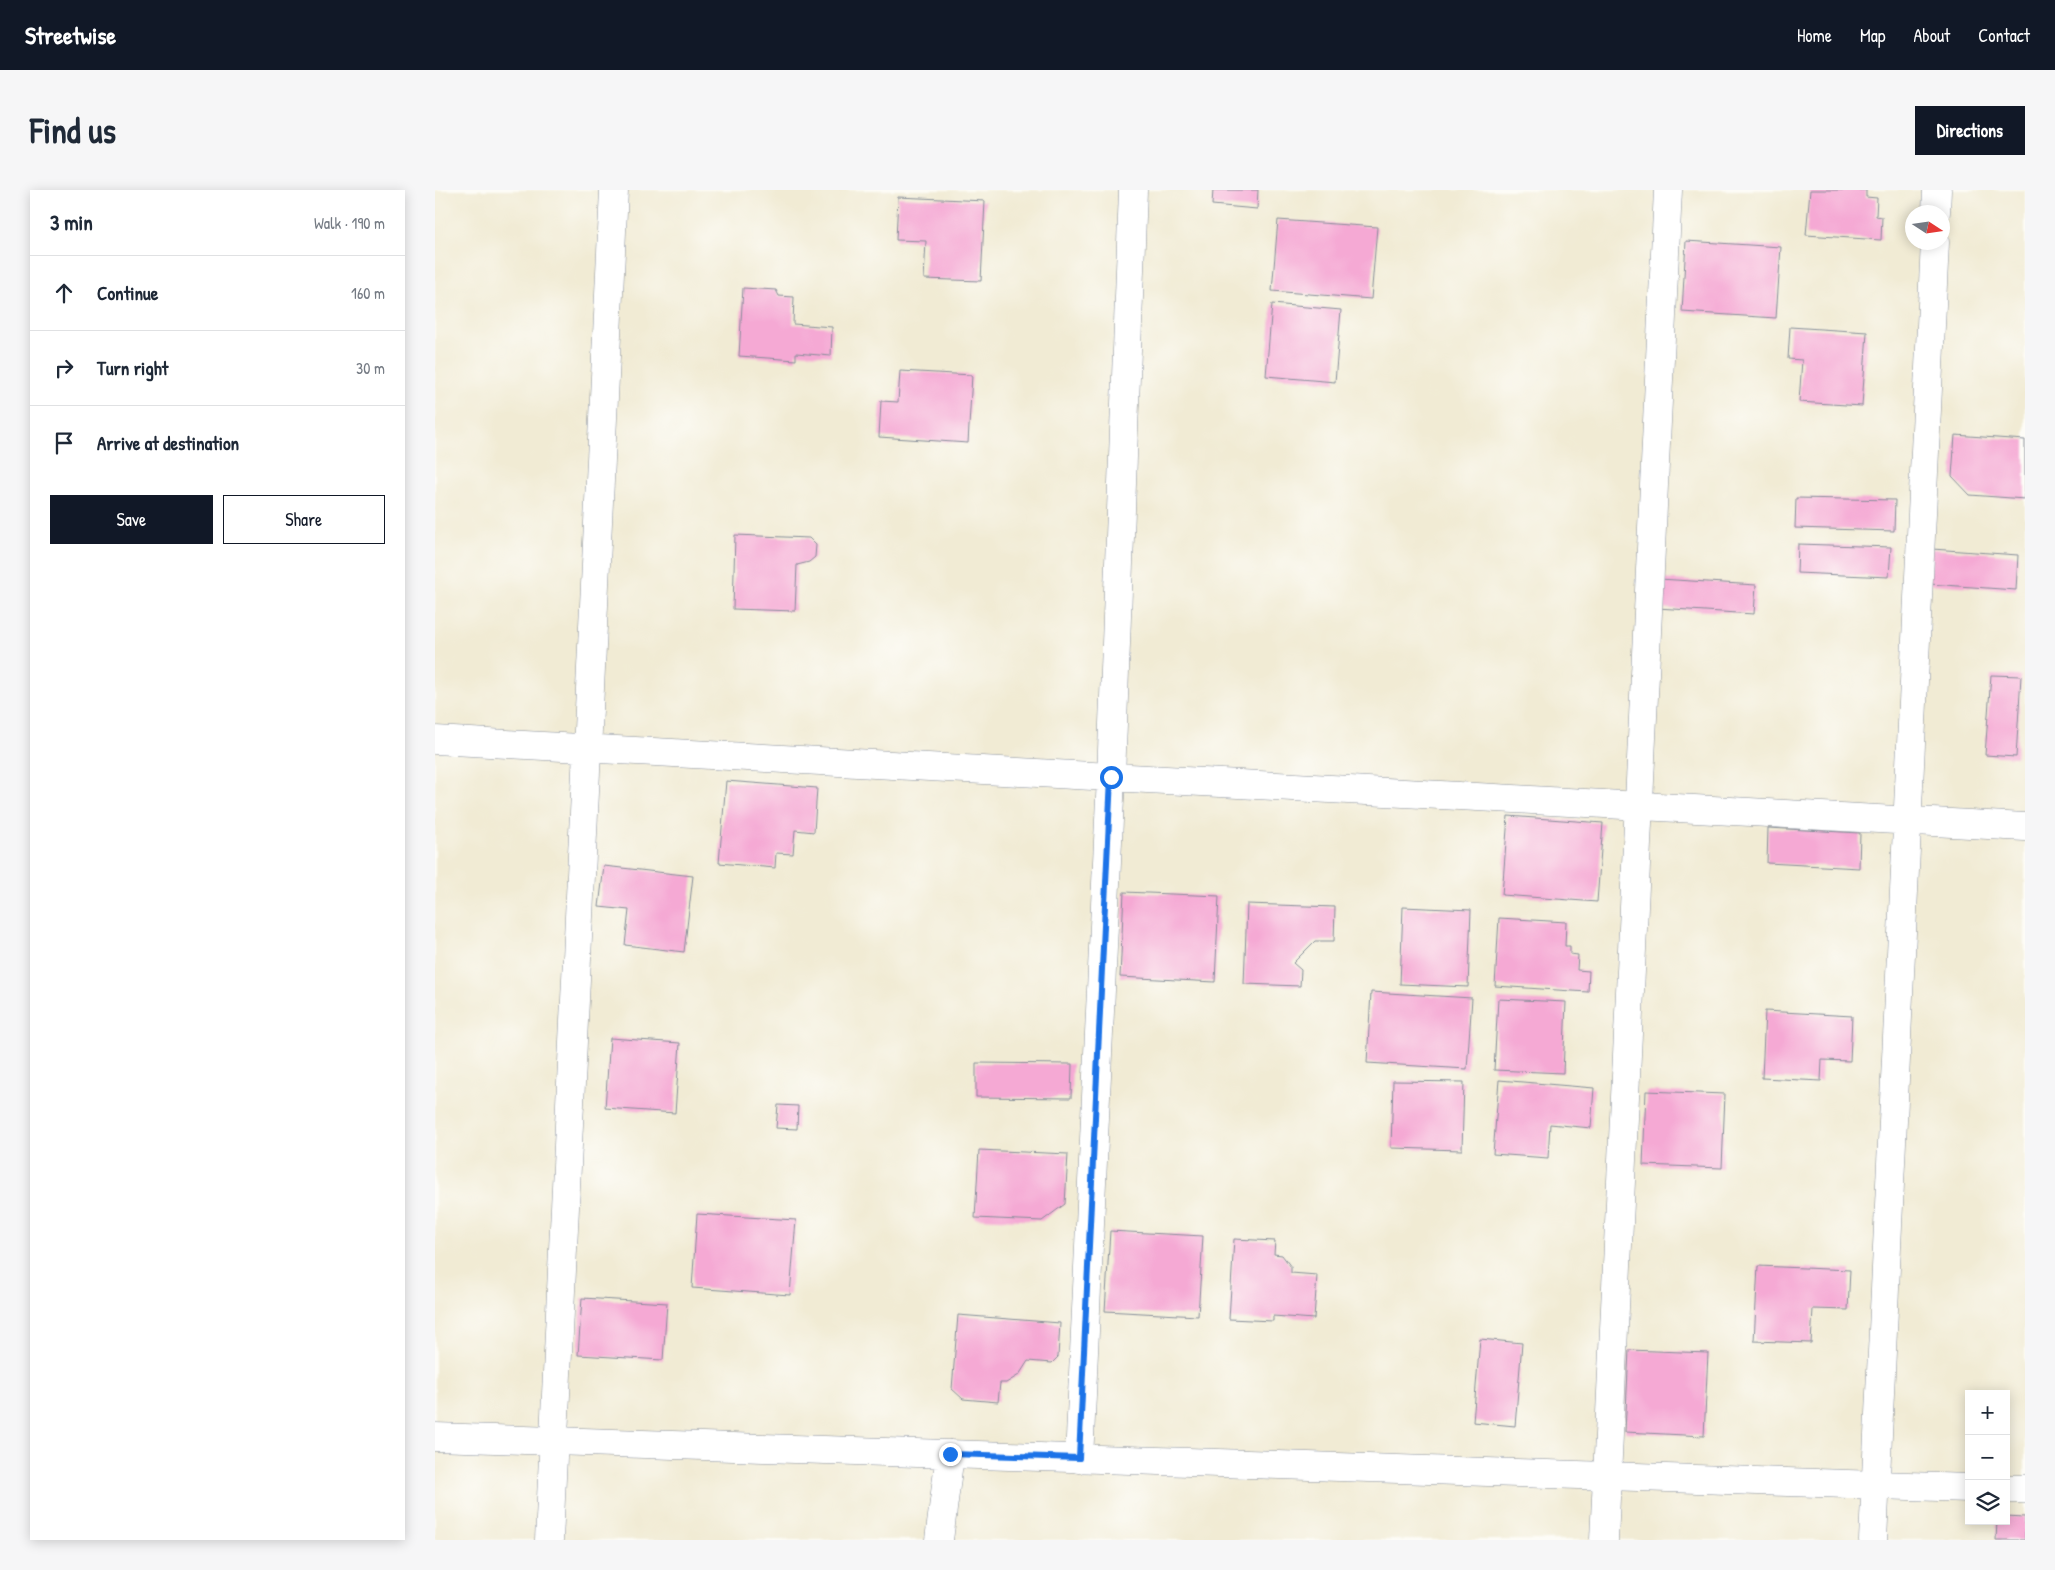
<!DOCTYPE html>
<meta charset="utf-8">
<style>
:root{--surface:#fff;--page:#f6f6f7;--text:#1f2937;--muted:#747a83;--line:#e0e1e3;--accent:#111827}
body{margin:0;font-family:"Patrick Hand",sans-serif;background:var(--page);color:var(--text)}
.controls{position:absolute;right:15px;bottom:15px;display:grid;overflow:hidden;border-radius:0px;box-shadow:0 2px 12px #0003}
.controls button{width:45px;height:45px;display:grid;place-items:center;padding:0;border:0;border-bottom:1px solid var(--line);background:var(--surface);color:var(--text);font:25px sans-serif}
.compass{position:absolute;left:1470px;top:15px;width:45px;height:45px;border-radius:50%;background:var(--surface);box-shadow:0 2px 12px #0003;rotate:102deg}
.stop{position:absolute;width:15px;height:15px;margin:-11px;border:4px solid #1a73e8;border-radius:50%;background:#fff}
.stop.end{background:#1a73e8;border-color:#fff;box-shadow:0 1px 5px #0008}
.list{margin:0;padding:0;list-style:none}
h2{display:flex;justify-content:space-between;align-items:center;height:65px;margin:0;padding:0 20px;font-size:21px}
h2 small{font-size:16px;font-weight:400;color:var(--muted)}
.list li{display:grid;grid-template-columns:32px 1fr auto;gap:15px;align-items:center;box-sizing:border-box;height:75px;padding:0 20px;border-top:1px solid var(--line)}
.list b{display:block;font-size:19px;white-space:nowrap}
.list em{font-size:16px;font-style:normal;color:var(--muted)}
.actions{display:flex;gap:10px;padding:15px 20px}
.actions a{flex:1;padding:11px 0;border:1px solid var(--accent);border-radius:0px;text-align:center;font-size:18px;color:var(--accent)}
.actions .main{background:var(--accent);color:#fff}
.icon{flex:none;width:28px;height:28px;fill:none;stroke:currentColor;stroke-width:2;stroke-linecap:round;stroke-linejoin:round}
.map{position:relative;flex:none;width:1590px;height:1350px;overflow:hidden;border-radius:0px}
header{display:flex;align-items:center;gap:30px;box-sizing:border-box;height:70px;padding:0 25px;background:var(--accent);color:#fff}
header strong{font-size:24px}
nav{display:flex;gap:28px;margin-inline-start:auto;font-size:18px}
.intro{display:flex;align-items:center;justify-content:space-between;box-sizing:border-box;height:120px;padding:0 30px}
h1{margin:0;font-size:35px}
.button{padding:12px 22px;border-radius:0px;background:var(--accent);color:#fff;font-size:18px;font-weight:700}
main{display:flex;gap:30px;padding:0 30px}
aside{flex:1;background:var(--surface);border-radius:0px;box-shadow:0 2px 12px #0003}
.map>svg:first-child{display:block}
.building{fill:#f5a9d4}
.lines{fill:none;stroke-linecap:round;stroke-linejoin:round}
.street-casing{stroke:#868d99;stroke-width:29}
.street{stroke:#fff;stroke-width:28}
.route{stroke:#1a73e8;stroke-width:6}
</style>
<header>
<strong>Streetwise</strong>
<nav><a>Home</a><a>Map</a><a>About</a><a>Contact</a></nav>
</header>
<div class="intro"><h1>Find us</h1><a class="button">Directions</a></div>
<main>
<aside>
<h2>3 min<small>Walk · 190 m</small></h2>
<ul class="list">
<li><svg class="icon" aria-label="ahead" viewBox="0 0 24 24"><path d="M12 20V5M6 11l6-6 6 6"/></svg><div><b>Continue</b></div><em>160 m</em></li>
<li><svg class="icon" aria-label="right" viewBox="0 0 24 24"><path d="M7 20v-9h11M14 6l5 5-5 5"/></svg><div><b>Turn right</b></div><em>30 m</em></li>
<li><svg class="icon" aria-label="arrive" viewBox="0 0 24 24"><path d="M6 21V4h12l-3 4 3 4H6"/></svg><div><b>Arrive at destination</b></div></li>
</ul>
<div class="actions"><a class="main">Save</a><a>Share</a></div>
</aside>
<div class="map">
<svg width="1590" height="1350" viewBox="0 0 1590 1350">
<rect width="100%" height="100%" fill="#fdfcf7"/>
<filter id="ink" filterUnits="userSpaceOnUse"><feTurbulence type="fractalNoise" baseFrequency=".02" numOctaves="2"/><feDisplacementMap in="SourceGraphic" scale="10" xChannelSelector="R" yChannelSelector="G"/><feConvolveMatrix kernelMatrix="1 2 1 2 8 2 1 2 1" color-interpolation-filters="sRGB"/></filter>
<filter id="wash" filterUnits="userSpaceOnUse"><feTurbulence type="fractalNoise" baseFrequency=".0096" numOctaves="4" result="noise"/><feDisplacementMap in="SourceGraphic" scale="20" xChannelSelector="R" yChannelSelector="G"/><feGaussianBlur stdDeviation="1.12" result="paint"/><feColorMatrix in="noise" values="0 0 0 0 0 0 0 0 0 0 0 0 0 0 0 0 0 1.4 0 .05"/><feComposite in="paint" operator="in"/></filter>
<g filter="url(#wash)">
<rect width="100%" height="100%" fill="#f1ebd4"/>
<g id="blocks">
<path class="building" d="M778 0H823L822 19 777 15Z
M1375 0H1431V7L1442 8 1441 26 1447 27 1446 50 1371 45Z
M463 7 550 11 546 91 489 89 491 51 461 50Z
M843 30 942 37 936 109 837 101Z
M1251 51 1346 57 1341 128 1247 122Z
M308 98 341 100 344 106 359 107 358 134 397 137 396 166 361 163V170L304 166Z
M837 114 906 120 900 192 831 186Z
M1355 137 1432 142 1427 216 1364 212 1367 170 1353 169Z
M465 181 537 185 533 253 444 247 446 211 463 212Z
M1520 245 1590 250V309L1535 305 1517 286Z
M1361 308 1460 310 1459 341 1360 338Z
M300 345 374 348 381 355 380 367 374 372 362 375 360 421 298 419Z
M1363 354 1456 357 1454 387 1362 383Z
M1497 359 1583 365 1581 400 1494 394Z
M1224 389 1321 395 1319 424 1222 418Z
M1556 485 1586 486 1581 567 1550 565Z
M291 591 382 598 379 642 360 640 358 664 341 663 340 678 284 673Z
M1073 626 1168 633 1162 712 1067 705Z
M1333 638 1425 643 1424 678 1332 673Z
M169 676 258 686 249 762 190 755 194 720 164 717Z
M689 702 784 706 780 792 685 787Z
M812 714 900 717 899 751H880L858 773 866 780 865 796 809 794Z
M968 717 1036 720 1033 797 965 794Z
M1064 728 1131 732 1130 756H1135V764L1143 765 1142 780 1154 781 1153 802 1060 796Z
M936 802 1037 808 1032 879 932 873Z
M1063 809 1131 812 1128 883 1059 880Z
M1330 821 1417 826 1415 871 1387 870 1386 891 1327 888Z
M175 848 245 853 240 923 170 918Z
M541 873 637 874 636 908 541 907Z
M1064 890 1159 898 1156 938 1115 934 1113 968 1058 964Z
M958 891 1029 892 1027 960 956 958Z
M1211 901 1290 904 1287 978 1208 975Z
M343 915 363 916 362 939 341 938Z
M544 960 633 964 630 1014 607 1031 540 1028Z
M262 1024 361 1030 355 1105 257 1098Z
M675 1041 768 1046 763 1126 670 1121Z
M799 1049 840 1051 839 1064 847 1065 856 1077V1083L882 1085 879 1129 838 1126V1131L794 1129Z
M1323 1076 1415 1080 1413 1120 1378 1119 1376 1153 1319 1151Z
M147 1108 232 1113 228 1170 143 1165Z
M523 1125 625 1133 623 1167 617 1173 593 1171 584 1185 571 1193H565L563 1212 528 1209 517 1199Z
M1045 1149 1087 1153 1080 1236 1038 1232Z
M1194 1160 1273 1163 1269 1246 1190 1242Z
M1571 1326 1590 1327V1350H1561L1562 1331H1571Z"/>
</g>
</g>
<g filter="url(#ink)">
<use href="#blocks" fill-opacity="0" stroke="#868d99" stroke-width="1"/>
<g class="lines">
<g class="street-casing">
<path id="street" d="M1501 22 1502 0
M0 550 1590 637
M0 1247 1534 1298
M644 1269 676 587 698 0
M1571 1299H1590
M114 1350 179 0
M504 1350 515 1264
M1169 1350 1233 0
M1438 1350 1500 52"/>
</g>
<use href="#street" class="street"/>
</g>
</g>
<g class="lines" filter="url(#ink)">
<path class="route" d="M515 1264 644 1268 676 587"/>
</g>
</svg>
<div class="controls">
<button>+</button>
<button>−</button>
<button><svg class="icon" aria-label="layers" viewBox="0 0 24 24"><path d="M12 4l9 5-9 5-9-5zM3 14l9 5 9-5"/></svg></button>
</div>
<svg class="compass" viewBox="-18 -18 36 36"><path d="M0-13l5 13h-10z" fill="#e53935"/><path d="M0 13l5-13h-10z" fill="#747a83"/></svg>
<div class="stop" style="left:676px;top:587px"></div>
<div class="stop end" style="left:515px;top:1264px"></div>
</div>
</main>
